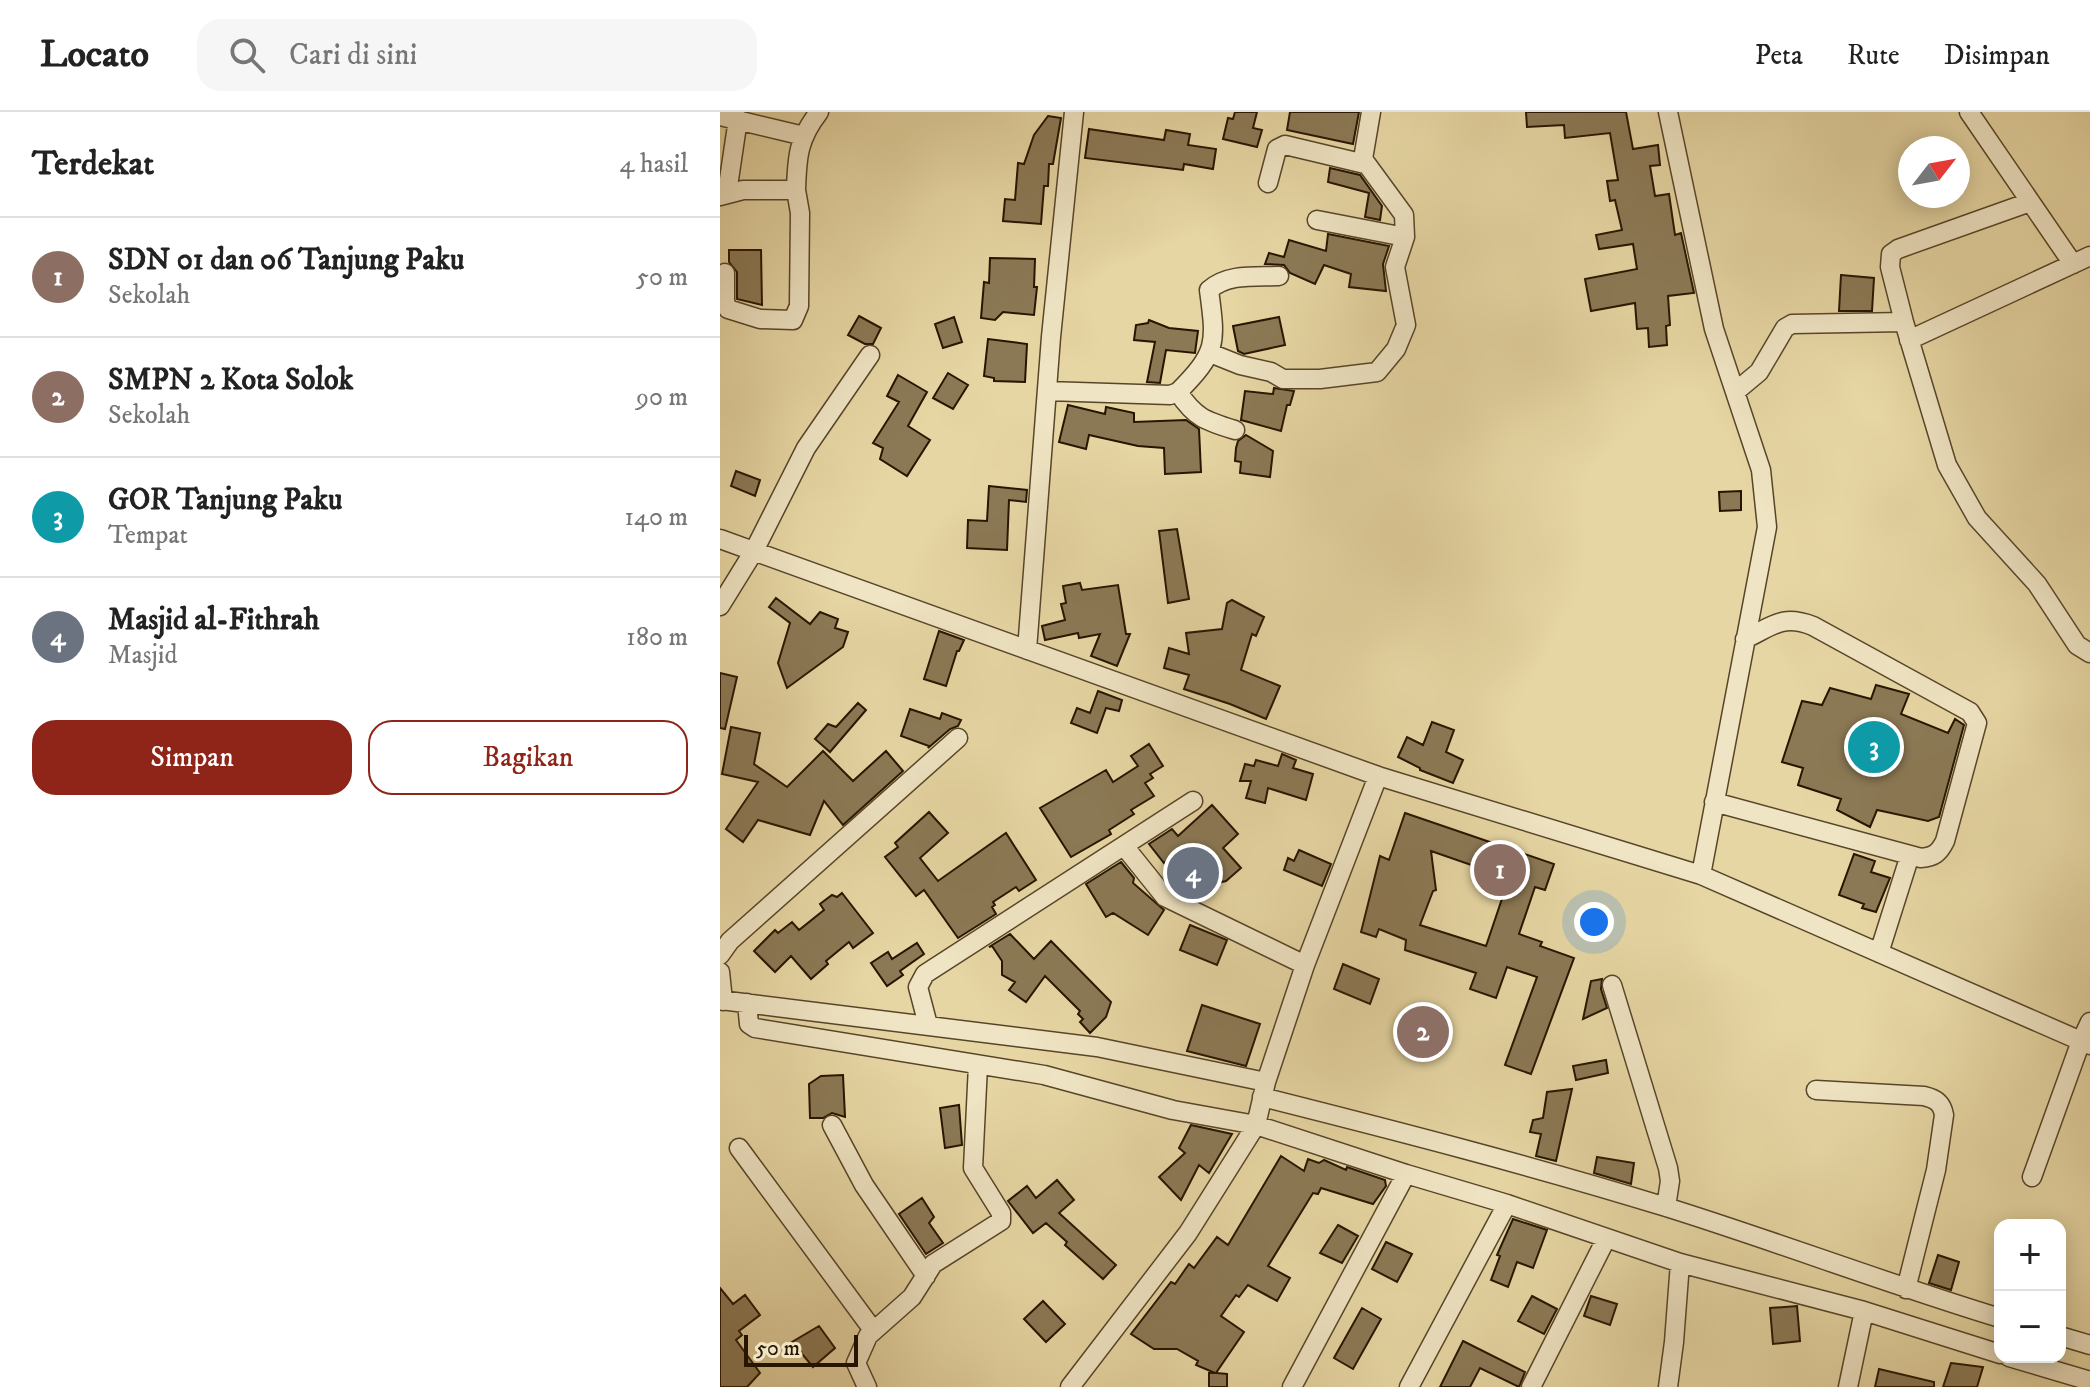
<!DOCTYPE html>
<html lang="id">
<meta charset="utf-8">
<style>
:root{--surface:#fff;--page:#f6f6f6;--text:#222;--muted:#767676;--line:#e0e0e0;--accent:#8f2418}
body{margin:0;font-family:"IM FELL DW Pica",serif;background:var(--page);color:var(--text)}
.controls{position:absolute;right:24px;bottom:24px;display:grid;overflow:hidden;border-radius:16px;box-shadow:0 4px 20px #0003}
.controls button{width:72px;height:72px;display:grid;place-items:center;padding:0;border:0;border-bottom:2px solid var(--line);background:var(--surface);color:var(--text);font:40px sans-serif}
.compass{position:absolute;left:1178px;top:24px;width:72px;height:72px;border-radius:50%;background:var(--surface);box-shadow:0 4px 20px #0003;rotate:59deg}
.scale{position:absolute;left:24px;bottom:20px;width:114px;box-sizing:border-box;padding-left:8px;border:4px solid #281500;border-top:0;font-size:22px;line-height:28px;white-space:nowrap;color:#281500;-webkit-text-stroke:6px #efe4c3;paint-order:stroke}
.you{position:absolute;left:874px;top:810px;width:28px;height:28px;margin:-20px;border:6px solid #fff;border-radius:50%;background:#1a73e8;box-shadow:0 0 0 12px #1a73e833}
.badge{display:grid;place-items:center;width:52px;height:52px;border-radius:50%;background:var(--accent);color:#fff;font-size:26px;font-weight:700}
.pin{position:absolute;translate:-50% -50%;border:4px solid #fff;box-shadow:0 2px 8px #0006}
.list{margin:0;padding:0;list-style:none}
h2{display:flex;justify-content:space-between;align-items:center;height:104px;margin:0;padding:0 32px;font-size:34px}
h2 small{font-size:26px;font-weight:400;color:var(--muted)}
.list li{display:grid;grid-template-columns:52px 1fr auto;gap:24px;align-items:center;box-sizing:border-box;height:120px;padding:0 32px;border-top:2px solid var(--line)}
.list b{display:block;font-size:30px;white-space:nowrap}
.list p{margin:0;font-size:26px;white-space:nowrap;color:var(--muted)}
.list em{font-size:26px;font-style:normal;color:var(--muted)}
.actions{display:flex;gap:16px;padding:24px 32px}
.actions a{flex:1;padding:18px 0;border:2px solid var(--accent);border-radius:24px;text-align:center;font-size:28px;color:var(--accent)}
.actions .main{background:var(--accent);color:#fff}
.icon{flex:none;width:44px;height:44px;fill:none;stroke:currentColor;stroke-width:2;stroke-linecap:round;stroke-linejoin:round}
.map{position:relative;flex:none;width:1370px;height:1275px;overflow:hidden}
header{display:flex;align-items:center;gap:48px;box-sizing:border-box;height:112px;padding:0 40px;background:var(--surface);border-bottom:2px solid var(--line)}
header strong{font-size:38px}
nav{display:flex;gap:44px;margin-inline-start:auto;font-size:28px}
.search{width:560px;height:72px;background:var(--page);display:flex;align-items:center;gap:20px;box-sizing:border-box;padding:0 28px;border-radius:24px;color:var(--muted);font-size:30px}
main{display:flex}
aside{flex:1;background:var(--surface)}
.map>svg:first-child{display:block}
.building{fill:#8b7955;stroke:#281500;stroke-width:2;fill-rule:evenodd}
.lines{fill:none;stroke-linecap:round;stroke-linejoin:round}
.minor-casing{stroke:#584529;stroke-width:21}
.minor{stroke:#efe4c3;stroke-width:18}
</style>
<header>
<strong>Locato</strong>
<div class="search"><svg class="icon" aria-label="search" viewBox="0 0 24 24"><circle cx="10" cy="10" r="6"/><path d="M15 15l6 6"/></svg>Cari di sini</div>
<nav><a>Peta</a><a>Rute</a><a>Disimpan</a></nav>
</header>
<main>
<aside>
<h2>Terdekat<small>4 hasil</small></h2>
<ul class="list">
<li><span class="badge" style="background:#8d6e63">1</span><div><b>SDN 01 dan 06 Tanjung Paku</b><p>Sekolah</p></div><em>50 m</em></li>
<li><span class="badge" style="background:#8d6e63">2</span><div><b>SMPN 2 Kota Solok</b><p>Sekolah</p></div><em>90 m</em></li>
<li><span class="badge" style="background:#0f9aa8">3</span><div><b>GOR Tanjung Paku</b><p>Tempat</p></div><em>140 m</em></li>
<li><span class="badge" style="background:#6b7280">4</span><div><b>Masjid al-Fithrah</b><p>Masjid</p></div><em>180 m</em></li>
</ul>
<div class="actions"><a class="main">Simpan</a><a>Bagikan</a></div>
</aside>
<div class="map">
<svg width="1370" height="1275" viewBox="0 0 1370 1275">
<rect width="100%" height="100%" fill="#e6d6a3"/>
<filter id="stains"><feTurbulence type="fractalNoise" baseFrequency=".0025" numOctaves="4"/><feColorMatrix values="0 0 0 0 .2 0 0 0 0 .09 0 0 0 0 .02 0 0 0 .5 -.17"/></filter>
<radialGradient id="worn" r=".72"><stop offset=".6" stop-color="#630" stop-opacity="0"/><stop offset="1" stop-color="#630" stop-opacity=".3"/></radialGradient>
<path class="building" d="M515 0H537L533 16 542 18 537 35 503 27 508 6 513 7Z
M570 0H639L633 32 567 18Z
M806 0H906L913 37 938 33 940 53 930 54 935 84 949 82 955 123 961 121 974 181 948 184 950 213 946 214 947 233 929 235 928 216 917 217 915 191 871 199 865 167 917 157 913 132 879 137 876 123 902 118 895 88 890 89 887 69 898 68 890 21 845 26 844 13 807 15Z
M328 4 341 6 333 52H329L328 74H324L321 112 283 109 285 87 295 88 298 51 304 52 314 23Z
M369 17 444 28 446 18 470 22 468 33 496 37 493 57 464 52 463 58 365 46Z
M610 56 640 63 662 94 660 108 645 105 649 81 608 70Z
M608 122 669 134 663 152 666 179 629 175 631 162 604 153 595 172 570 161 564 153 545 152 549 141 564 145 569 128 606 139Z
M9 138H41L42 193 17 187V160L9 150Z
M270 146 315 147 314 175H317L314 203 283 200 275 208 261 206 264 170 269 171Z
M1121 163 1154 166 1152 199H1119Z
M139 204 161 216 153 232H145L128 223Z
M234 205 242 230 223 236 215 212Z
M559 205 565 233 524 242 518 239 513 214Z
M429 208 449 216 478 219 475 241 446 238 440 271 427 270 435 230 414 228 416 213 428 211Z
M268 227 307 232 305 270 274 269V266L264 264Z
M228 261 248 273 233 297 213 286Z
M178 263 207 280 188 314 210 328 187 364 160 347 163 336 153 331 179 290 167 284Z
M554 276 574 279 570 293H567L561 319 521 308 525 279 553 282Z
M348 293 385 302 386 295 414 301V310L466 308 479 317 481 360 445 362 444 336 418 334 369 323 366 337 339 330Z
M526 323 553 339 550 365 520 361 521 350 515 349 516 336 518 329Z
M16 359 40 368 35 384 11 374Z
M269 374 307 378 306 390 289 388 287 438 247 436 248 408 267 409Z
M1021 379V398L1000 399 999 380Z
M457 417 469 487 448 491 439 419Z
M360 471 362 478 398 473 406 522H410L397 554 371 544 380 522 359 526 358 521 325 528 322 514 345 508 341 492 346 491 343 474Z
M56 486 90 512 100 500 118 507 115 516 128 520 123 535 67 576 58 551 70 511 49 495Z
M512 488 544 505 536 524 532 522 521 558 560 574 546 607 510 592 464 577 469 563 444 556 449 536 469 542 466 521 502 517 507 491Z
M219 519 244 528 239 539H237L226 574 204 567Z
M0 561 17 565 5 617 0 616Z
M1156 573 1189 582 1181 602 1228 621 1235 607 1244 613 1219 705 1208 709 1157 698 1150 715 1117 698 1121 687 1078 673 1083 656 1062 650 1082 589 1102 593 1110 576 1151 587Z
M378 579 402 588 399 599 386 596 377 621 351 611 357 596 370 601Z
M138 591 146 598 110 640 95 627 108 612 116 615Z
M190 597 220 607 222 601 241 608 238 614 230 617 208 636 209 634 181 624Z
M712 610 734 618 726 640 743 648 733 671 700 658V656L678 645 687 625 703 633Z
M11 615 40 621 34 652 67 675 103 639 133 669 166 639 183 659 123 713 104 689 90 723 38 708 23 730 6 717 38 670 2 662Z
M429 632 443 654 430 662 433 666 425 671 434 684 411 698 414 702 389 718 391 722 351 745 320 696 386 658 393 670 418 654 411 644Z
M562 642 576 648 573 656 593 662 586 688 548 676 545 691 526 686 531 669H520L525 652 534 654 536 648 558 654Z
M492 693 518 722 503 736 521 756 506 769 462 779 453 744 444 751 429 732 452 717 458 724Z
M209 700 228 721 200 746 218 769 286 721 316 768 299 779 296 775 273 790 275 793 272 795 276 802 238 826 204 778 196 784 165 745 178 735 175 731Z
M685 701 834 752 825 778 815 775 799 822 822 830 820 834 854 846 811 962 785 953 817 865 787 855 776 886 750 877 756 861 685 838 686 828 659 817 656 825 641 820 660 744 669 748ZM711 739 789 766 766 834 700 813 713 779 716 778Z
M579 738 611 752 602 774 564 758 568 746 574 749Z
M1134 742 1155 749 1151 760 1170 766 1156 800 1142 796 1144 792 1119 783Z
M401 750 414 766 413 771 444 798 428 823 393 801 386 805 366 772Z
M122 781 153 821 133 836 129 830 106 849 108 852 91 867 71 844 55 860 34 839 55 818 58 821 72 810 79 818 104 798 100 792 112 783 117 785Z
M470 813 507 828 497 853 460 838Z
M290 822 314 847 331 829 391 890 386 905 370 921 360 910 363 907 358 902 360 899 325 864 306 890 289 878 295 870 282 863V849L272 834 269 835Z
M197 831 204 842 180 859 183 863 167 874 151 851 168 840 172 847Z
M623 852 659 867 650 892 614 877Z
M882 867 881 877 887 896 863 907 871 869Z
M482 893 540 912 526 954 467 939Z
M886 948 888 961 856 968 853 954Z
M123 963 125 1005 112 1001 103 1006H90L89 972 101 964Z
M852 977 836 1049 816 1044 821 1022 810 1020 813 1008 823 1006 827 980Z
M239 993 242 1033 225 1036 220 996Z
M471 1013 512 1022 489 1061 479 1053 461 1088 439 1065 465 1041 459 1036Z
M561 1044 584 1059 588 1047 599 1051 604 1048 626 1058 627 1055 665 1068 666 1074 653 1092 601 1076 598 1082 593 1081 548 1154 570 1166 557 1189 528 1173 519 1185 516 1183 501 1204 524 1220 496 1261 507 1262V1275H489V1261H495L476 1253 478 1249 457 1237H434L411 1222 451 1170 455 1172 469 1152 474 1156 497 1125 508 1133Z
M877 1045 914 1051 911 1072 874 1061Z
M337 1068 354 1088 339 1101 396 1153 383 1167 345 1133 347 1130 326 1111 313 1121 288 1089 307 1074 316 1086Z
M202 1086 214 1105 209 1111 223 1131 206 1142 179 1102Z
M793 1107 827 1118 813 1156 797 1150 788 1175 771 1168 780 1144 777 1143Z
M618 1113 638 1124 622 1151 600 1141Z
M666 1130 692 1142 677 1170 652 1157Z
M1218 1143 1239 1150 1231 1178 1209 1171Z
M0 1176 13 1192 25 1183 40 1203 19 1219 22 1223 16 1228 40 1261 27 1275H0Z
M812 1184 837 1197 824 1222 798 1209Z
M871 1184 897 1192 890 1213 864 1204Z
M323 1189 345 1212 326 1230 304 1207Z
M1077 1194 1080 1229 1053 1232 1050 1196Z
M642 1196 661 1207 633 1257 614 1246Z
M99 1214 115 1236 93 1255 72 1230Z
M743 1229 805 1260 799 1275 760 1256 750 1275H720Z
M1231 1251 1263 1255 1257 1275H1223Z
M1159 1257 1214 1270V1275H1155Z"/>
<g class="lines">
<g class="minor-casing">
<path id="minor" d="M948 0 994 217 1041 358 1047 415 981 763
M1249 0 1353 152
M0 4 84 24
M548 71 557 37 565 33 645 52
M7 81 18 7
M0 84 23 78H76C77 45 78 27 99 0
M1310 90 1178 137 1171 142 1170 155 1184 210 1227 353 1257 406 1317 472 1357 533 1370 541
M597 108 685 125
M5 161V190L8 197 40 207 73 208 79 194 80 101 76 78
M1189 228 1370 144
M490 241 520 253 551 260 563 267H600L657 260 676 237 686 213 675 155 685 125 684 103 643 47 651 0
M327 279 450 283 458 280C498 240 496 231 489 178 508 161 536 165 559 164
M458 280C475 306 486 309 515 318
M1015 280 1039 260 1065 216 1072 212 1184 210
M0 427 658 664 981 763 1370 933
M0 494 34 439 86 336 150 243
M307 538 331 225 354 0
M994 690 1201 746C1214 745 1219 741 1225 729L1257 611 1250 600 1093 514C1062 502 1053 514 1025 527
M404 734 445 785 585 853
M1159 841 1190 743
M0 843 10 829 238 626
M0 860 3 889
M892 873 948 1056 950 1069 946 1095
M0 888 377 935 546 970
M27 891 29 912 35 916 324 963 453 998 536 1013 686 1062 787 1092 960 1151 1144 1199 1280 1242
M208 913 198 875 205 862 473 689
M1096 978 1204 984C1216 987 1222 991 1224 1003L1216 1058 1186 1177
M542 985C677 1019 813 1054 946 1095 1058 1130 1168 1172 1280 1206
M112 1013 144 1073 206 1164
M19 1036 153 1218
M1312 1065 1361 929 1370 910
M1340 1224 1370 1233
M1289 1245 1370 1269
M147 1275 136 1251 148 1224 192 1185 213 1152 281 1109V1101L253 1056 258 953
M350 1275 468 1121 536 1013 546 970 585 853 658 664
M572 1275 686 1062
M689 1275 787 1092
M811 1275 886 1127
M948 1275 954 1230 960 1151
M1128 1275 1144 1199"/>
</g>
<use href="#minor" class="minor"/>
</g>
<rect width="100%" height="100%" filter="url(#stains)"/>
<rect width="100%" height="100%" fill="url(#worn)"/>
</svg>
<div class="controls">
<button>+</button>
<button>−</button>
</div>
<svg class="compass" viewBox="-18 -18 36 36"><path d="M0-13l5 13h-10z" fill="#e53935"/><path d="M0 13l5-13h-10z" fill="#767676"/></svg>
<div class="scale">50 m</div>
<div class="you"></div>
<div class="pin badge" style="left:780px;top:758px;background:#8d6e63">1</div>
<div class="pin badge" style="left:703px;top:920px;background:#8d6e63">2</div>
<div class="pin badge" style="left:1154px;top:635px;background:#0f9aa8">3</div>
<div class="pin badge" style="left:473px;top:761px;background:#6b7280">4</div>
</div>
</main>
